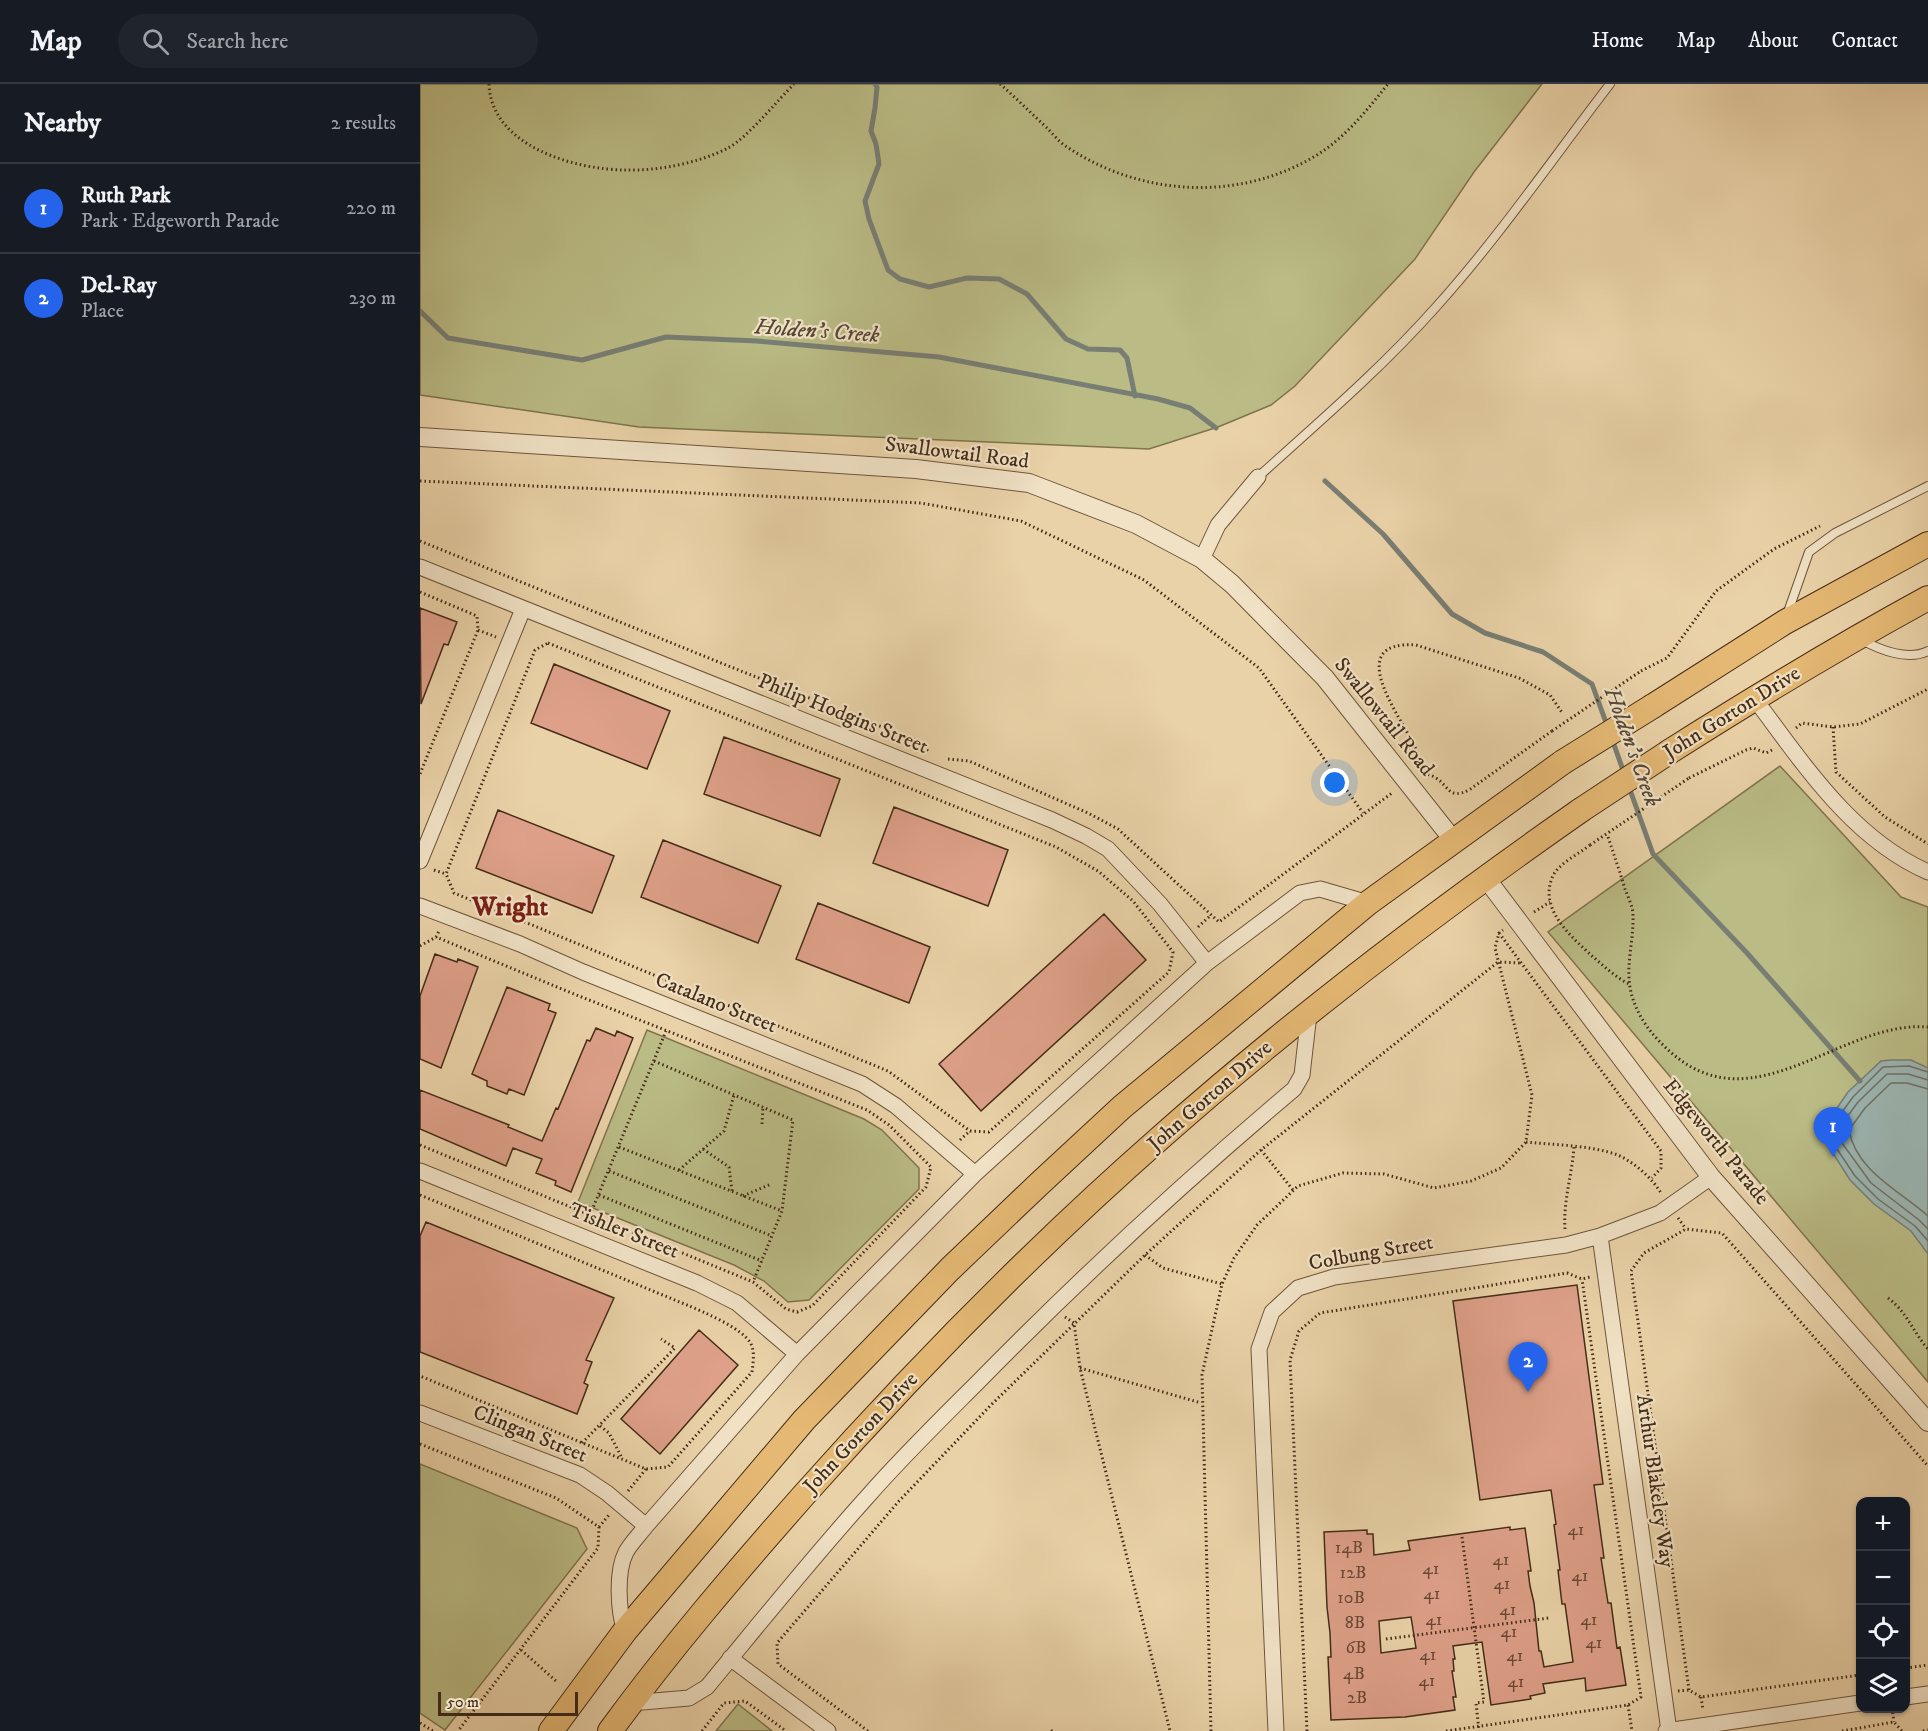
<!DOCTYPE html>
<meta charset="utf-8">
<style>
:root{--surface:#171b24;--page:#20242c;--text:#f1f3f6;--muted:#9ea1a6;--line:#363941;--accent:#2563eb}
body{margin:0;font-family:"IM FELL DW Pica",serif;background:var(--page);color:var(--text)}
.controls{position:absolute;right:18px;bottom:18px;display:grid;overflow:hidden;border-radius:12px;box-shadow:0 2px 4px #0004}
.controls button{width:54px;height:54px;display:grid;place-items:center;padding:0;border:0;border-bottom:2px solid var(--line);background:var(--surface);color:var(--text);font:30px sans-serif}
.scale{position:absolute;left:18px;bottom:15px;width:140px;box-sizing:border-box;padding-left:6px;border:3px solid #442c17;border-top:0;font-size:16px;line-height:21px;white-space:nowrap;color:#442c17;-webkit-text-stroke:4px #f1e2c6;paint-order:stroke}
.you{position:absolute;left:915px;top:699px;width:21px;height:21px;margin:-15px;border:4px solid #fff;border-radius:50%;background:#1a73e8;box-shadow:0 0 0 9px #1a73e833}
.badge{display:grid;place-items:center;width:39px;height:39px;border-radius:50%;background:var(--accent);color:#fff;font-size:20px;font-weight:700}
.pin{position:absolute;translate:-50% -50px;filter:drop-shadow(0 2px 3px #0008)}
.pin::after{content:'';position:absolute;top:32px;width:21px;height:18px;background:inherit;clip-path:polygon(0 0,100% 0,50% 100%)}
.list{margin:0;padding:0;list-style:none}
h2{display:flex;justify-content:space-between;align-items:center;height:78px;margin:0;padding:0 24px;font-size:26px}
h2 small{font-size:20px;font-weight:400;color:var(--muted)}
.list li{display:grid;grid-template-columns:39px 1fr auto;gap:18px;align-items:center;box-sizing:border-box;height:90px;padding:0 24px;border-top:2px solid var(--line)}
.list b{display:block;font-size:22px;white-space:nowrap}
.list p{margin:0;font-size:20px;white-space:nowrap;color:var(--muted)}
.list em{font-size:20px;font-style:normal;color:var(--muted)}
.icon{flex:none;width:33px;height:33px;fill:none;stroke:currentColor;stroke-width:2;stroke-linecap:round;stroke-linejoin:round}
.map{position:relative;flex:none;width:1508px;height:1647px;overflow:hidden}
header{display:flex;align-items:center;gap:36px;box-sizing:border-box;height:84px;padding:0 30px;background:var(--surface);border-bottom:2px solid var(--line)}
header strong{font-size:28px}
nav{display:flex;gap:33px;margin-inline-start:auto;font-size:21px}
.search{width:420px;height:54px;background:var(--page);display:flex;align-items:center;gap:15px;box-sizing:border-box;padding:0 21px;border-radius:33px;color:var(--muted);font-size:22px}
main{display:flex}
aside{flex:1;background:var(--surface)}
.map>svg:first-child{display:block}
.green{fill:#babb85;stroke:#7f744e;stroke-width:1.5}
.water{fill:#9bb5b2;stroke:#787e74;stroke-width:1.5}
.lines{fill:none;stroke-linecap:round;stroke-linejoin:round}
.shore{stroke:#707064;stroke-width:1.5}
.stream{stroke:#787e74;stroke-width:5}
.building{fill:#dea089;stroke:#442c17;stroke-width:1.5;fill-rule:evenodd}
.service-casing{stroke:#6e563b;stroke-width:10}
.minor-casing{stroke:#6e563b;stroke-width:17}
.tertiary-casing{stroke:#6e563b;stroke-width:20}
.primary-casing{stroke:#442c17;stroke-width:26}
.path{stroke:#442c17;stroke-width:3;stroke-dasharray:1.5 3;stroke-linecap:butt}
.service{stroke:#f1e2c6;stroke-width:8}
.minor{stroke:#f1e2c6;stroke-width:15}
.tertiary{stroke:#f1e2c6;stroke-width:18}
.primary{stroke:#e5b974;stroke-width:24}
.primary-bridge-casing{stroke:#442c17;stroke-width:26;stroke-linecap:butt}
.path-bridge{stroke:#442c17;stroke-width:3;stroke-dasharray:1.5 3;stroke-linecap:butt}
.primary-bridge{stroke:#e5b974;stroke-width:24}
.labels{text-anchor:middle;dominant-baseline:central;stroke-width:4.5;stroke-linejoin:round;paint-order:stroke}
.number-label{font-size:18px;fill:#6a4934}
.street-label{font-size:21px;fill:#442c17;stroke:#f1e2c6}
.water-label{font-size:22px;font-style:italic;fill:#554736;stroke:#f1e2c6}
.district-label{font-size:27px;font-weight:bold;fill:#7a1f14;stroke:#f1e2c6}
</style>
<header>
<strong>Map</strong>
<div class="search"><svg class="icon" aria-label="search" viewBox="0 0 24 24"><circle cx="10" cy="10" r="6"/><path d="M15 15l6 6"/></svg>Search here</div>
<nav><a>Home</a><a>Map</a><a>About</a><a>Contact</a></nav>
</header>
<main>
<aside>
<h2>Nearby<small>2 results</small></h2>
<ul class="list">
<li><span class="badge">1</span><div><b>Ruth Park</b><p>Park · Edgeworth Parade</p></div><em>220 m</em></li>
<li><span class="badge">2</span><div><b>Del-Ray</b><p>Place</p></div><em>230 m</em></li>
</ul>
</aside>
<div class="map">
<svg width="1508" height="1647" viewBox="0 0 1508 1647">
<rect width="100%" height="100%" fill="#ead2a8"/>
<filter id="stains"><feTurbulence type="fractalNoise" baseFrequency=".00333" numOctaves="4"/><feColorMatrix values="0 0 0 0 .2 0 0 0 0 .09 0 0 0 0 .02 0 0 0 .5 -.17"/></filter>
<radialGradient id="worn" r=".72"><stop offset=".6" stop-color="#630" stop-opacity="0"/><stop offset="1" stop-color="#630" stop-opacity=".3"/></radialGradient>
<path class="green" d="M0 0H1122L1054 88 995 175 875 302 851 321 798 343 729 365 219 343 0 311Z
M1360 682 1481 813 1508 823V1298L1128 848Z
M227 946 444 1035 462 1046 499 1084V1105L389 1216 368 1218 344 1197 314 1181 158 1118Z
M0 1380 157 1444 167 1465 25 1646 0 1629Z
M318 1620 352 1647H296Z"/>
<path class="water" d="M1471 976H1491L1508 984V1170L1491 1147 1454 1120 1430 1096 1409 1063 1404 1043 1428 1008 1461 977Z"/>
<g class="lines">
<path class="shore" d="M1508 988 1489 982 1463 983 1433 1013 1411 1043 1415 1062 1435 1092 1458 1115 1495 1142 1508 1157
M1508 996 1488 990H1467L1438 1018 1419 1044 1422 1059 1451 1099 1499 1136 1508 1145
M1508 1005 1487 999H1471L1445 1024 1429 1046C1436 1087 1480 1107 1508 1132"/>
<path class="stream" d="M455 0 457 3 455 24 451 47 456 60 459 80 445 117 449 135 468 186 480 195 509 203 547 194 579 195 607 210 646 255 668 265 700 266 707 274 715 312
M0 227 28 254 162 276 246 253 337 257 519 273 738 315 770 324 796 344
M905 397 963 450 1032 530 1065 549 1123 568 1172 600 1188 644
M1192 655 1204 689
M1209 703 1233 770 1327 869 1440 997"/>
</g>
<path class="building" d="M0 524 37 538 28 561 24 560 1 620Z
M134 580 250 627 227 685 111 639Z
M304 653 420 695 400 752 284 710Z
M474 723 588 766 568 822 453 779Z
M78 726 194 772 172 829 56 784Z
M243 756 361 802 338 859 221 813Z
M398 819 510 863 489 919 376 875Z
M684 830 726 876 561 1027 519 980Z
M15 870 37 878 38 875 58 883 21 984 0 975V912Z
M87 903 130 920 128 926 136 929 104 1011 89 1005 87 1010 67 1002V997L52 990Z
M176 944 195 952 197 947 213 954 151 1108 135 1101 136 1097 116 1089 122 1075 93 1064 86 1082 0 1045V1006L89 1041 88 1043 122 1057 136 1024 138 1025 167 956 170 957Z
M6 1138 194 1214 166 1276 172 1278 164 1299 168 1301 157 1330 0 1268V1152Z
M1157 1201 1183 1400 1174 1401 1184 1474H1181L1188 1519H1191L1197 1564 1200 1563 1206 1601 1166 1607 1165 1594 1123 1600 1125 1609 1110 1612 1111 1615 1071 1621 1062 1558 1033 1562 1035 1575H1033L1034 1587H1032L1036 1613H1033L1035 1626 985 1633 911 1636 908 1573H911L910 1549 907 1523 904 1448 947 1446V1450H953L954 1471 990 1466 988 1457 1090 1443V1446L1105 1444 1111 1487H1108L1110 1502 1114 1519 1119 1567H1121L1124 1583 1153 1578 1145 1520H1142L1138 1486H1140L1134 1441 1136 1440 1131 1406 1060 1416 1033 1217ZM991 1533 996 1564 961 1569 959 1537Z
M279 1246 318 1281 240 1370 201 1335Z"/>
<g class="lines">
<g class="service-casing">
<path id="service" d="M838 393C899 338 961 285 1016 223 1079 153 1133 74 1190 0
M1368 528 1389 468 1415 449 1508 402
M1442 556C1460 566 1488 577 1508 567"/>
</g>
<g class="minor-casing">
<path id="minor" d="M782 475 798 441 838 393
M0 483 632 736 666 752 688 765 740 820 787 879
M1334 614C1383 679 1431 754 1508 788
M0 777 103 525
M0 822 100 860 163 888 442 1000 476 1022 555 1090
M0 1087 277 1199 317 1219 377 1270
M1180 1152 1249 1647
M0 1329 160 1391 187 1409 226 1442
M205 1547C198 1527 196 1487 206 1468 211 1459 220 1450 226 1442L377 1270 555 1090 787 879 880 809 900 805 948 819
M310 1574 408 1647
M1486 1613 1508 1610
M211 1619 269 1614 287 1603C340 1539 392 1474 448 1412 483 1372 521 1335 558 1298 659 1195 764 1098 874 1005L882 991 889 930
M856 1647 839 1265 852 1228 878 1204 914 1193 1146 1161 1180 1152 1240 1129 1291 1093
M1246 1647 1440 1619"/>
</g>
<g class="tertiary-casing">
<path id="tertiary" d="M0 353 496 385 609 399 716 440 782 475 812 500 905 594 1034 757
M1065 793 1291 1093 1508 1338"/>
</g>
<g class="primary-casing">
<path id="primary" d="M1233 622 1365 538 1508 460
M1249 668C1334 614 1420 562 1508 514
M131 1647 205 1547 384 1336 530 1185 618 1101 702 1023 948 819 1143 678
M190 1647C250 1565 316 1488 383 1412 495 1286 614 1165 740 1054 873 936 1015 828 1161 726"/>
</g>
<path class="path" d="M69 0C71 62 155 86 206 86 238 87 279 79 308 64 327 54 357 17 374 0
M580 0C596 14 611 29 627 44 633 50 639 58 647 63 722 113 820 118 897 71 926 53 947 26 968 0
M0 397 501 419 601 437 724 496 839 584 943 729
M0 457 306 581 495 656 508 667
M0 508 57 532 58 546 0 690
M58 546 76 553
M128 559 636 763 678 787 713 817 753 868 749 888 569 1048 550 1047 468 987 34 809 26 790 115 566Z
M1221 587 1247 574 1296 507 1354 465 1400 442
M1413 643 1416 688 1465 733 1508 760
M1376 644 1382 639 1413 643 1440 640 1508 605
M1132 647 1049 706C1028 716 1029 702 1016 694 1012 691 1007 691 1003 688 1000 679 998 669 994 661 980 632 922 556 996 561L1099 594 1130 611 1143 630
M528 675 549 677 668 729 698 745 799 838 972 709
M1269 694 1326 666 1333 664 1346 669 1352 666
M1188 753C1194 771 1200 788 1205 805 1208 813 1213 823 1213 831 1214 859 1204 884 1212 912 1219 936 1235 955 1254 971 1337 1040 1422 936 1508 943
M1170 761C1159 770 1137 780 1132 794 1119 826 1152 853 1172 872 1184 882 1195 893 1209 900
M14 786 26 790
M1114 828 1130 818
M778 843 790 832
M1079 849 1241 1067V1084L1232 1094
M0 862 16 853 19 847
M234 977 373 1036 362 1127 333 1198
M342 1040 343 1023
M540 1056 550 1047
M1106 1058C1135 1061 1167 1061 1195 1070 1212 1076 1232 1094 1241 1109
M0 1061 333 1198 366 1225 377 1228 392 1222 506 1103 511 1083 469 1041 447 1026 154 910 16 853
M199 1063 362 1127
M283 1065 309 1083 312 1107
M841 1066 873 1106
M259 1086 304 1047 314 1011
M189 1087 352 1152
M0 1111 267 1221C283 1228 323 1244 331 1260 335 1269 333 1279 332 1288L248 1383 226 1385 0 1292
M179 1111 342 1177
M323 1112 351 1100
M170 1131 246 947
M1258 1134 1266 1145
M1145 1145C1143 1118 1152 1091 1154 1063
M725 1171 743 1184 802 1200
M1468 1214C1487 1228 1493 1248 1508 1265
M645 1233 654 1239 660 1284 750 1647
M660 1284 781 1319
M180 1342 189 1349 202 1374
M162 1359 255 1264 241 1255
M0 1360 136 1414 179 1443 178 1464 38 1647
M208 1407 226 1385
M179 1443 189 1431
M1042 1453 1064 1618 1056 1619 1059 1647
M966 1555 1129 1534
M101 1566 136 1597
M1486 1584 1508 1581
M1269 1606 1211 1187 1224 1169 1266 1145 1302 1149 1508 1382
M1258 1607 1269 1606 1281 1613 1440 1591
M1281 1613 1283 1626
M1208 1621 1212 1647
M1472 1624 1474 1638
M0 1639 13 1647
M631 1646 632 1647
M282 1647 304 1619 325 1617 366 1647
M448 1647 358 1580 357 1559 479 1417 572 1320 725 1171 841 1066 1078 878 1100 879
M791 1647 782 1291 802 1200 814 1174 837 1141 878 1102 923 1089 964 1090 1014 1104 1051 1097 1081 1084 1106 1058 1112 1011 1075 864 1079 849 1083 846
M887 1647 870 1276 879 1247 900 1229 1147 1189 1162 1195 1170 1193
M1026 1647 1208 1621 1221 1613 1162 1195
M1422 1647 1474 1638 1482 1647
M1503 1647 1508 1646"/>
<use href="#service" class="service"/>
<use href="#minor" class="minor"/>
<use href="#tertiary" class="tertiary"/>
<use href="#primary" class="primary"/>
<g class="primary-bridge-casing">
<path id="primary-bridge" d="M1143 678 1233 622
M1161 726 1249 668"/>
</g>
<path class="path-bridge" d="M1132 647 1221 587
M1170 761 1269 694"/>
<use href="#primary-bridge" class="primary-bridge"/>
</g>
<g class="labels">
<g class="number-label">
<text x="1156" y="1446">41</text>
<text x="929" y="1464">14B</text>
<text x="1081" y="1476">41</text>
<text x="1011" y="1485">41</text>
<text x="933" y="1489">12B</text>
<text x="1160" y="1492">41</text>
<text x="1082" y="1500">41</text>
<text x="1012" y="1510">41</text>
<text x="931" y="1514">10B</text>
<text x="1088" y="1526">41</text>
<text x="1014" y="1536">41</text>
<text x="1169" y="1536">41</text>
<text x="935" y="1539">8B</text>
<text x="1089" y="1548">41</text>
<text x="1174" y="1559">41</text>
<text x="936" y="1564">6B</text>
<text x="1008" y="1571">41</text>
<text x="1095" y="1572">41</text>
<text x="934" y="1590">4B</text>
<text x="1007" y="1597">41</text>
<text x="1096" y="1598">41</text>
<text x="937" y="1614">2B</text>
</g>
<g class="street-label">
<text transform="translate(537 369) rotate(7)">Swallowtail Road</text>
<text transform="translate(1312 629) rotate(-32)">John Gorton Drive</text>
<text transform="translate(423 630) rotate(22)">Philip Hodgins Street</text>
<text transform="translate(964 633) rotate(51)">Swallowtail Road</text>
<text transform="translate(296 919) rotate(22)">Catalano Street</text>
<text transform="translate(790 1012) rotate(-41)">John Gorton Drive</text>
<text transform="translate(1296 1058) rotate(51)">Edgeworth Parade</text>
<text transform="translate(204 1147) rotate(22)">Tishler Street</text>
<text transform="translate(951 1169) rotate(-10)">Colbung Street</text>
<text transform="translate(441 1349) rotate(-47)">John Gorton Drive</text>
<text transform="translate(110 1350) rotate(22)">Clingan Street</text>
<text transform="translate(1235 1397) rotate(82)">Arthur Blakeley Way</text>
</g>
<g class="water-label">
<text transform="translate(397 247) rotate(4)">Holden's Creek</text>
<text transform="translate(1212 663) rotate(70)">Holden's Creek</text>
</g>
<g class="district-label">
<text x="90" y="823">Wright</text>
</g>
</g>
<rect width="100%" height="100%" filter="url(#stains)"/>
<rect width="100%" height="100%" fill="url(#worn)"/>
</svg>
<div class="controls">
<button>+</button>
<button>−</button>
<button><svg class="icon" aria-label="locate" viewBox="0 0 24 24"><circle cx="12" cy="12" r="6"/><path d="M12 2v4M12 18v4M2 12h4M18 12h4"/></svg></button>
<button><svg class="icon" aria-label="layers" viewBox="0 0 24 24"><path d="M12 4l9 5-9 5-9-5zM3 14l9 5 9-5"/></svg></button>
</div>
<div class="scale">50 m</div>
<div class="you"></div>
<div class="pin badge" style="left:1413px;top:1073px">1</div>
<div class="pin badge" style="left:1108px;top:1308px">2</div>
</div>
</main>
